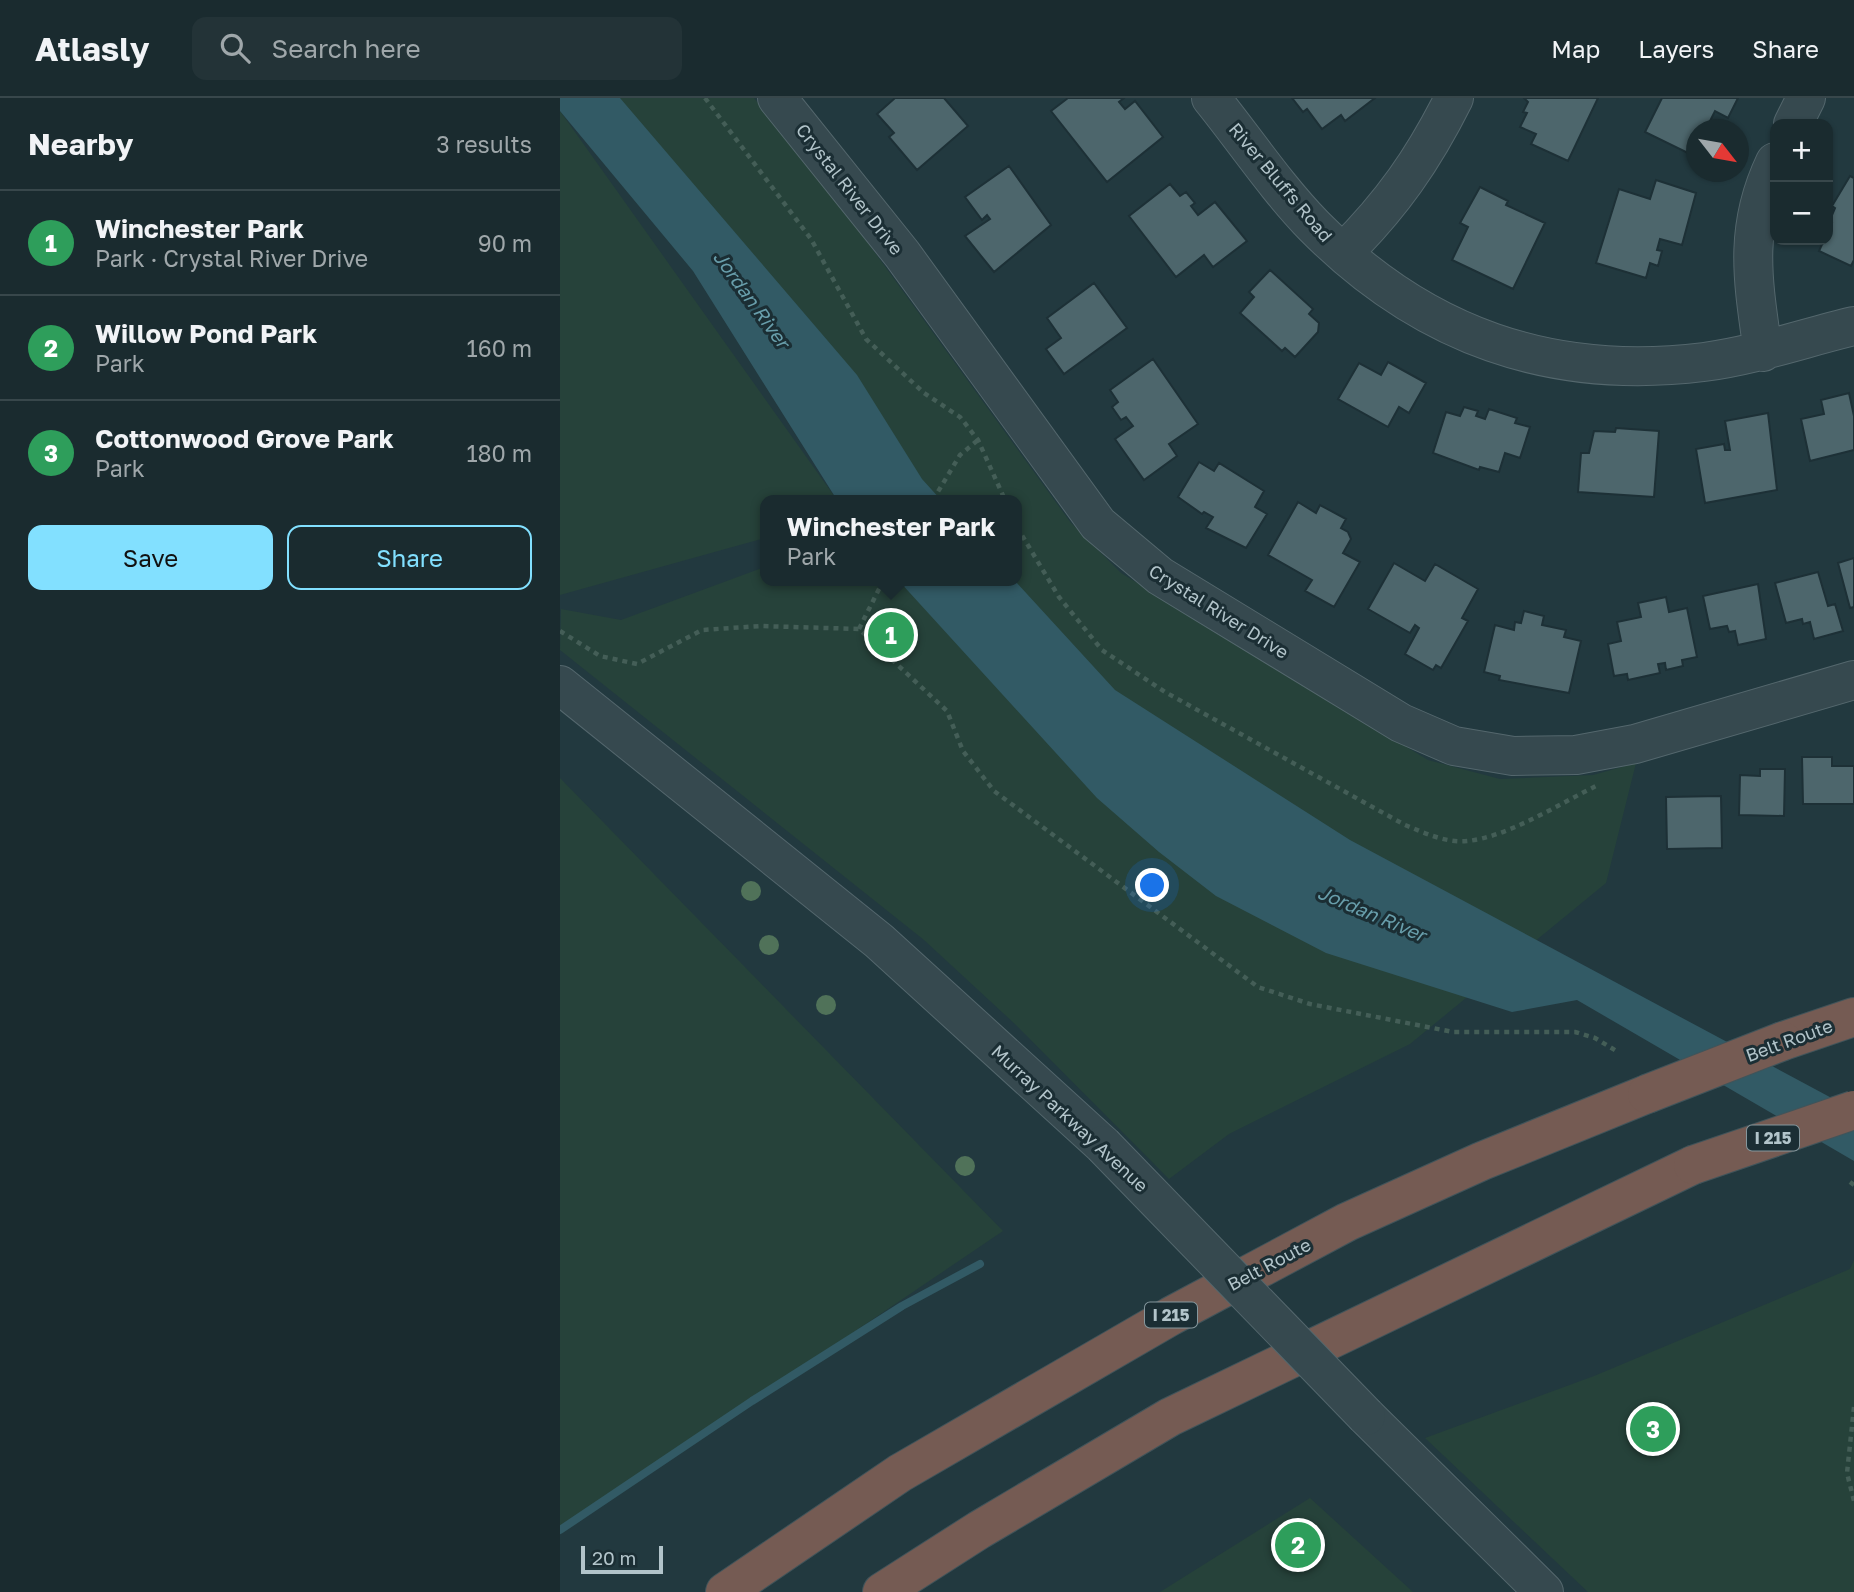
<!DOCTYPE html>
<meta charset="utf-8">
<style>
:root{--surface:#1a2b2f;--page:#233337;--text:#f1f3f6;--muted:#9fa7aa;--line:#38474b;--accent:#82e0ff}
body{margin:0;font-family:"Golos Text",sans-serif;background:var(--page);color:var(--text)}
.controls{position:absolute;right:21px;top:21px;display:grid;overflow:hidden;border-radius:14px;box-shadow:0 2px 5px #0004}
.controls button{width:63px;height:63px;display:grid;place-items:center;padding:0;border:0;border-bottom:2px solid var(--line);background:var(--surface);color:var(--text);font:35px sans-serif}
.compass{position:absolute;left:1126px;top:21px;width:63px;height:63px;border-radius:50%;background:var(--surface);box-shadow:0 2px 5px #0004;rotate:121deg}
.scale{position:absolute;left:21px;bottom:18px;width:82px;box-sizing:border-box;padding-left:7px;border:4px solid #b2c4ca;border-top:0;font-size:19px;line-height:24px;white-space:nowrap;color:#b2c4ca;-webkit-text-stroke:5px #1b2e34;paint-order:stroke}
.you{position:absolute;left:593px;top:788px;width:24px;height:24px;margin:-18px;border:5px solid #fff;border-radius:50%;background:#1a73e8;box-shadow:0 0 0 10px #1a73e833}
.badge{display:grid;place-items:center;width:46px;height:46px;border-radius:50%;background:var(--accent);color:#fff;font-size:23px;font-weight:700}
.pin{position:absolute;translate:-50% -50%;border:4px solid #fff;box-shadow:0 2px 7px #0006}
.popup{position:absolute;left:200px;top:397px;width:262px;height:91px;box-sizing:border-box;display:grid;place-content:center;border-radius:14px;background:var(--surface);filter:drop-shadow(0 2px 5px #0005);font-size:23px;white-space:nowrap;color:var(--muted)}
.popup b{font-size:26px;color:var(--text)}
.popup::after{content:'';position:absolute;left:50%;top:100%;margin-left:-14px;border:14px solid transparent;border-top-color:var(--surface)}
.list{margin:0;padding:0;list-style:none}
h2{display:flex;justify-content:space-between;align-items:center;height:91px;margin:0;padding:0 28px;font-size:30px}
h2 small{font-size:23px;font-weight:400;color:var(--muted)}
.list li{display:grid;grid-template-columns:46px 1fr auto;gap:21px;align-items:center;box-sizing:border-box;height:105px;padding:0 28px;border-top:2px solid var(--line)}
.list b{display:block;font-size:26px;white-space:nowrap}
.list p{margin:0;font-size:23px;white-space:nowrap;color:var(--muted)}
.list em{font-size:23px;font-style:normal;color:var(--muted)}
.actions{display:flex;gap:14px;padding:21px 28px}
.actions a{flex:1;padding:16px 0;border:2px solid var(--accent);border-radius:14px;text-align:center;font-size:24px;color:var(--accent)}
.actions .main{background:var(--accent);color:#111}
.icon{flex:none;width:38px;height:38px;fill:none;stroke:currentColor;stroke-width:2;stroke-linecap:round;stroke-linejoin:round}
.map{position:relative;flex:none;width:1294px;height:1494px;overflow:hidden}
header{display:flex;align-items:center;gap:42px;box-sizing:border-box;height:98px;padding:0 35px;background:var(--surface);border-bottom:2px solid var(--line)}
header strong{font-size:33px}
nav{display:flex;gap:38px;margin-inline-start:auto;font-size:24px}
.search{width:490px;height:63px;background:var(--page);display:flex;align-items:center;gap:18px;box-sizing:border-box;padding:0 24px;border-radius:14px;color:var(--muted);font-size:26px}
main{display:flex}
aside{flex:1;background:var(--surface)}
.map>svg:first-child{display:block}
.green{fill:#26423a}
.water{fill:#325a65}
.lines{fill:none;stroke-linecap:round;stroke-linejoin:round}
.stream{stroke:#325a65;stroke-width:8}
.building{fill:#4d666c;stroke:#1d3036;stroke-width:2}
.minor-casing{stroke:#54676d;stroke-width:40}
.highway-casing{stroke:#41545a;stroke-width:40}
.path{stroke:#445e57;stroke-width:4.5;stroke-dasharray:5 5;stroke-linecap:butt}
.minor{stroke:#36494f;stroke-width:38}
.highway{stroke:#755b53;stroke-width:38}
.minor-bridge-casing{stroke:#54676d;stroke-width:40;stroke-linecap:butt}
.highway-bridge-casing{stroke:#41545a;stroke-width:40;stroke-linecap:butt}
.minor-bridge{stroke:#36494f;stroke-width:38}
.highway-bridge{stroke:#755b53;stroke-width:38}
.tree{fill:#507259}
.labels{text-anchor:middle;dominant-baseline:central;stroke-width:6;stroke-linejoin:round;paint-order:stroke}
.shield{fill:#1b2e34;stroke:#85979d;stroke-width:2}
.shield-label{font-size:16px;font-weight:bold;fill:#b2c4ca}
.street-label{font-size:18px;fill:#b2c4ca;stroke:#1b2e34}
.water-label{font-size:19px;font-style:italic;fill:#689eab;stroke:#1b2e34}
</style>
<header>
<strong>Atlasly</strong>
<div class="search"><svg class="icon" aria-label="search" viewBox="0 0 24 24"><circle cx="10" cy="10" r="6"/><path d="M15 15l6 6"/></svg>Search here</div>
<nav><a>Map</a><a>Layers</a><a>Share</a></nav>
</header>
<main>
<aside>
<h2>Nearby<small>3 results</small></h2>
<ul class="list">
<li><span class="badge" style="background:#2e9e5b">1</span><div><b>Winchester Park</b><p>Park · Crystal River Drive</p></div><em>90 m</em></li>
<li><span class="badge" style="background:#2e9e5b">2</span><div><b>Willow Pond Park</b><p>Park</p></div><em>160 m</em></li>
<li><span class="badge" style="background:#2e9e5b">3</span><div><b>Cottonwood Grove Park</b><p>Park</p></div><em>180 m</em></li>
</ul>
<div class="actions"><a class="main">Save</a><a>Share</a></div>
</aside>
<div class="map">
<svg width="1294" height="1494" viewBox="0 0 1294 1494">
<rect width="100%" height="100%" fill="#22393f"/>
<path class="green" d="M49 0H194L279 105 511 425 561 475 868 662 940 681 1033 677 1076 665 1046 785 850 946 669 1036 609 1081 456 927 364 842 0 552 1 511 61 522 205 469V483H457V402H324Z
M0 13 277 402H205V440L0 497Z
M0 680 443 1133 0 1433Z
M1294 1162V1494H1028L865 1340 1034 1278 1290 1171Z
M750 1400 853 1494H600Z"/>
<path class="water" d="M0 0H60L297 277 362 381 381 402H277L133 173 0 13Z
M339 483H455L555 592 790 742 1294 1012V1063L1017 902 952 914 766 855 656 798 599 754 537 700Z"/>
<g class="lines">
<path class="stream" d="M0 1432 192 1303 342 1208 420 1166"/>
</g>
<path class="building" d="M335 0H384L408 28 357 72 329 39 334 35 317 16Z
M508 0H564L559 4 565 11 575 3 603 39 547 84 491 13Z
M732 0H815L785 23 781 17 762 31 747 11 743 14Z
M964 0H1038L1008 63 971 46 976 36 960 29 967 15 963 14 968 4Z
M1102 0H1178L1168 20 1155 13 1149 25 1153 27 1150 32H1136L1134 58 1085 34Z
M449 68 491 127 434 174 405 138 430 121 427 117 422 122 405 99Z
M1290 78 1294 80V162L1291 168 1259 153 1264 142H1268L1272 125 1269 124 1275 110 1272 108Z
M1096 82 1136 95 1122 147 1100 141 1097 152 1102 153 1098 168 1090 165 1086 180 1036 165 1059 91 1090 101Z
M610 86 620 98 626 94 635 105 631 108 638 117 655 104 687 143 653 169 644 157 616 179 569 118Z
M920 89 948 103 946 107 985 125 953 191 892 162 908 129 900 125Z
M710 172 753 211 749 216 759 225 758 234 735 259 725 250 722 253 680 215 694 199 689 194Z
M534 185 567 230 504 276 486 251 501 240 487 220Z
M593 261 638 326 609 346 617 358 584 382 555 341 573 328 566 319 561 322 552 309 558 304 550 292Z
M828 264 866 285 849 315 839 309 828 329 778 301 799 265 821 277Z
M1289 295 1294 318V352L1250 363 1241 321 1264 316 1261 302Z
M904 309 918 313 916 318 925 321 929 311 957 320 955 325 970 329 960 360 945 355 939 374 920 369 919 372 873 355 886 314 900 318Z
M1208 315 1217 392 1145 405 1136 351 1164 346 1165 352H1170L1165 323Z
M1056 330 1099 333 1094 399 1018 394 1021 355H1029L1034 333 1055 334Z
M639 364 654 373 659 365 704 393 695 409 707 416 686 450 646 430 653 419 644 414 642 416 618 399Z
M738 404 756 415 760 407 786 421 781 430 788 434 791 441 783 455 800 464 774 509 745 493 752 482 708 457Z
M1294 460V509L1290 510 1278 465Z
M834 465 865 483 875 466 918 491 902 520 908 523 881 570 876 567 873 572 845 556 859 530 855 527 850 535 808 511Z
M1258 474 1268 508 1275 506 1283 533 1254 541 1250 524 1243 526 1242 521 1226 525 1215 485Z
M1198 486 1206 541 1178 547 1175 533 1169 534 1167 528 1150 531 1143 498Z
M1106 499 1109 514 1127 510 1137 559 1122 562 1123 568 1106 572 1105 565 1098 566 1100 575 1068 582 1067 576 1054 578 1048 546 1061 543 1057 524 1081 519 1078 505Z
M964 513 984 518 982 527 1006 532 1004 539 1021 543 1009 595 939 582 940 578 924 574 935 527 954 532 955 524 961 525Z
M1242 659H1272V668H1294V706H1243Z
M1200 671H1225L1224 718 1179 717 1180 677 1200 678Z
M1161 698 1162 750 1107 751 1106 699Z"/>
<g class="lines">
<g class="minor-casing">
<path id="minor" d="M217 0 342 156 538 426 600 478 841 625 894 648 953 658 1016 657 1075 646 1294 582
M651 0C685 42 716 89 754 128 863 238 991 283 1144 264 1196 257 1244 240 1294 228
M1233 26 1246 0
M783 155C832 106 863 62 894 0
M1203 254C1193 183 1183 131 1215 64
M0 587 319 843 543 1047
M806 1318 984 1494"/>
</g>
<g class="highway-casing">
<path id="highway" d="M1223 943 1294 919
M165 1494 340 1375 611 1218 787 1124 922 1063 1087 996
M322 1494 419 1432 610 1319 1133 1067"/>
</g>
<path class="path" d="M145 0 251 141 306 241 364 295 400 319 418 342 445 402
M373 402 400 357 418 342
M457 429 499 499 542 552 605 594 845 727C865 735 885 745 907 743 948 739 999 706 1036 688
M299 531 323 483
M0 533 40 558 77 566 142 532 201 528 299 531 387 613 403 653 434 693 698 889 750 906 893 934H1015L1035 940 1058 954
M1290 1084 1294 1087
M1294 1309 1287 1375 1294 1403"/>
<use href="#minor" class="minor"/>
<use href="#highway" class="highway"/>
<g class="minor-bridge-casing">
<path id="minor-bridge" d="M543 1047 806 1318"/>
</g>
<g class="highway-bridge-casing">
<path id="highway-bridge" d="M1087 996 1223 943
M1133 1067 1294 1012"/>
</g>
<use href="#minor-bridge" class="minor-bridge"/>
<use href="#highway-bridge" class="highway-bridge"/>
</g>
<g class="tree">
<circle cx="191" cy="793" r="10"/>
<circle cx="209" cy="847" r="10"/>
<circle cx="266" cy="907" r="10"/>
<circle cx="405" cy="1068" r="10"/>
</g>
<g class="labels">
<g class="shield">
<rect x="1187" y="1027.5" width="52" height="25" rx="5"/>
<rect x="585" y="1204.5" width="52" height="25" rx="5"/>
</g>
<g class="shield-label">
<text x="1213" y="1040">I 215</text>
<text x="611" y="1217">I 215</text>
</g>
<g class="street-label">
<text transform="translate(721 84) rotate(50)">River Bluffs Road</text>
<text transform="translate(290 91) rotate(52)">Crystal River Drive</text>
<text transform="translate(659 513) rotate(32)">Crystal River Drive</text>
<text transform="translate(1229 942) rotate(-20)">Belt Route</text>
<text transform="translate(510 1020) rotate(43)">Murray Parkway Avenue</text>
<text transform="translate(709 1166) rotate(-28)">Belt Route</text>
</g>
<g class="water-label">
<text transform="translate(192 201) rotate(54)">Jordan River</text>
<text transform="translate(812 815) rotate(23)">Jordan River</text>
</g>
</g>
</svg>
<div class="controls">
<button>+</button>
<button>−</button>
</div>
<svg class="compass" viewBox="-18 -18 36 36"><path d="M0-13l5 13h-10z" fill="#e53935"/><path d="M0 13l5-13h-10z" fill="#9fa7aa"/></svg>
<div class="scale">20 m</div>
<div class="you"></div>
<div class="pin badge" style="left:331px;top:537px;background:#2e9e5b">1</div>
<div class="popup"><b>Winchester Park</b>Park</div>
<div class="pin badge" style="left:738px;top:1447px;background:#2e9e5b">2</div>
<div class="pin badge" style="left:1093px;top:1331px;background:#2e9e5b">3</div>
</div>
</main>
